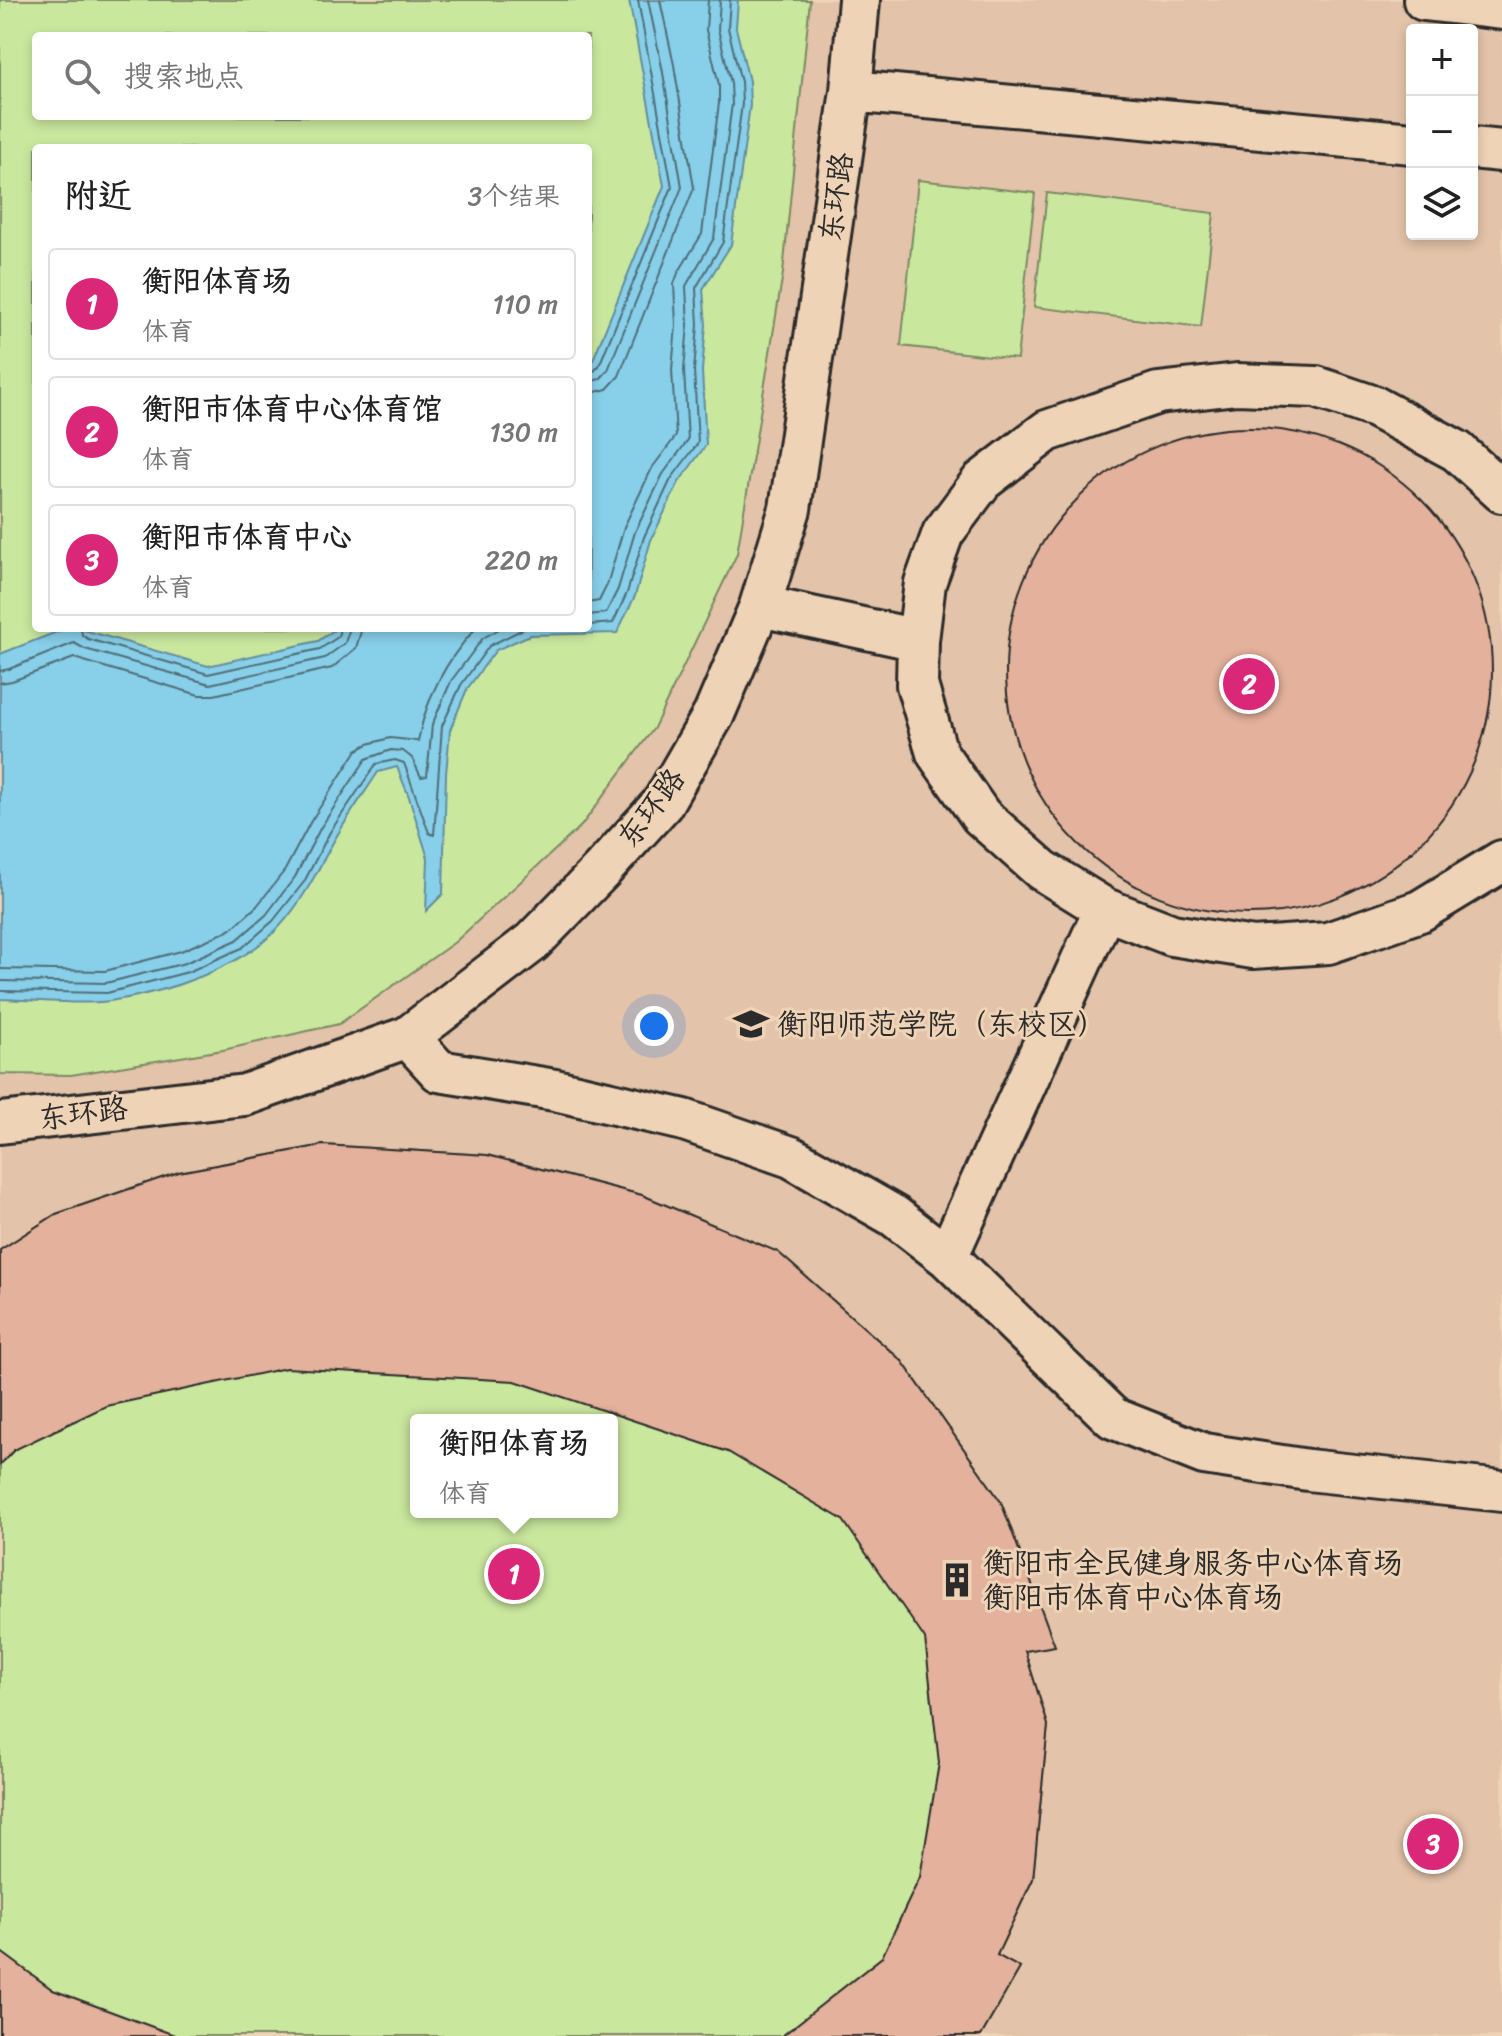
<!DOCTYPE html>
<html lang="zh">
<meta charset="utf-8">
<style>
:root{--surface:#fff;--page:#f2f2f2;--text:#222;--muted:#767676;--line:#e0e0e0;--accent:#db2777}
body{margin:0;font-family:Sriracha,"LXGW WenKai TC",sans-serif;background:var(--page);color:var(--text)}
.controls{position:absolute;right:24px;top:24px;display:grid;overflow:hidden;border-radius:8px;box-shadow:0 4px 12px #0003}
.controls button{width:72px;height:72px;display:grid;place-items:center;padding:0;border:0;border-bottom:2px solid var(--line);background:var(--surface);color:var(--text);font:40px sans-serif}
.you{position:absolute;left:654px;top:1026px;width:28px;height:28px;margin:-20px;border:6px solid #fff;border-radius:50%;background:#1a73e8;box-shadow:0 0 0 12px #1a73e833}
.badge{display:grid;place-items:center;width:52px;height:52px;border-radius:50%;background:var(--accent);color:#fff;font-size:26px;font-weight:700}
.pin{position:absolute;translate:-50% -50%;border:4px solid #fff;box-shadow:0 2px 8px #0006}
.popup{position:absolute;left:410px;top:1414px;width:208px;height:104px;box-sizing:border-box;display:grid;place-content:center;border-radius:8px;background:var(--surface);filter:drop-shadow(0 2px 6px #0005);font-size:26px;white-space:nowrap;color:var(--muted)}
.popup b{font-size:30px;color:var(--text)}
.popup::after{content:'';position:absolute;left:50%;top:100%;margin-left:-16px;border:16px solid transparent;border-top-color:var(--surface)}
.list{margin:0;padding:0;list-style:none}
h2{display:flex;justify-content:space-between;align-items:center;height:104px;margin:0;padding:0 32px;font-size:34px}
h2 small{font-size:26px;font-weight:400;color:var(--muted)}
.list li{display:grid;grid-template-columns:52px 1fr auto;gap:24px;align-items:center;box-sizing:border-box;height:112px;margin:0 16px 16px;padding:0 16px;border:2px solid var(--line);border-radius:8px}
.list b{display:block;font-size:30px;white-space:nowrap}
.list p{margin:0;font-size:26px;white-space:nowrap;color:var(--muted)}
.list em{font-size:26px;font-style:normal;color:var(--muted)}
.icon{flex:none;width:44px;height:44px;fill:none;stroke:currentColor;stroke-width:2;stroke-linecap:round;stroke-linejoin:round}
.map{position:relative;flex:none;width:1502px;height:2036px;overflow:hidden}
.search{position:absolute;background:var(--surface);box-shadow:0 4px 12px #0003;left:32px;top:32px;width:560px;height:88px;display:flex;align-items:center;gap:20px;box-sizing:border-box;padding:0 28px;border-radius:8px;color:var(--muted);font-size:30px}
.panel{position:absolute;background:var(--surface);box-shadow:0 4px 12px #0003;left:32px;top:144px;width:560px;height:488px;border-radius:8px}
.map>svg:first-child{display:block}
.built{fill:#e3c3a9;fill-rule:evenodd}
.green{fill:#cae79e;stroke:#7a8964;stroke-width:2;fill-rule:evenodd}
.water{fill:#88cfe9;stroke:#638d9d;stroke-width:2}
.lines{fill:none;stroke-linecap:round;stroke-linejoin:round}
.shore{stroke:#506d77;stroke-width:2}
.building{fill:#e3b19c;stroke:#2b2b2b;stroke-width:2}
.minor-casing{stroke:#2b2b2b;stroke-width:46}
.minor{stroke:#efd3b6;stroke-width:40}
.labels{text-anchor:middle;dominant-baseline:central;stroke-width:6;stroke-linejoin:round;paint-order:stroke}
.street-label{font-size:30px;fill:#2b2b2b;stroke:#efd3b6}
.poi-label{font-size:30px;fill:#2b2b2b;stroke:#efd3b6;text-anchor:start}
</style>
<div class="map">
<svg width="1502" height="2036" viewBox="0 0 1502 2036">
<rect width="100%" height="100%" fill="#efd3b6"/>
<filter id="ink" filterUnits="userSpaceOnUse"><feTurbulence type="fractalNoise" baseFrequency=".0125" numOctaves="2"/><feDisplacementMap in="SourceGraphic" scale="16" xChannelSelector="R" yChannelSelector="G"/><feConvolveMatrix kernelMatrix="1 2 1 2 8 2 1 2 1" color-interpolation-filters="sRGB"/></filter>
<g filter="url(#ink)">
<path class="built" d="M0 0H1502V2036H0ZM1412 30H1472V234H1412ZM36 36H588V116H36ZM36 148H588V628H36ZM416 1420H612V1512H416Z"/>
<path class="green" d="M0 0H810L783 273 737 554 654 728 581 826 455 942 339 1024 223 1050 71 1075 0 1074ZM36 36H588V116H36ZM36 148H588V628H36Z
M918 180 1035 193 1017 359 901 346Z
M1047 193 1214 213 1201 327 1034 307Z
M323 1145 487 1155 642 1195 778 1252 902 1361 1001 1502 1055 1646 1025 1651 1048 1725 1033 1879 997 1955 1020 1968 981 2036H0V1250L56 1214 179 1172ZM416 1420H612V1512H416Z"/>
<path class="water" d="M629 0H738L736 28 749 81 750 105 731 245 703 289 706 325 702 371 706 445 679 482 651 540 635 596 617 633 530 635 496 650 467 689 450 730 446 774 443 894 426 911 428 858 409 797 397 767 378 772C364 794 348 816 335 839 318 869 304 900 280 926 242 968 165 993 110 1001 76 1005 35 1000 0 999V654L67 628H77L208 666 318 641 337 628H588V372L664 186Z"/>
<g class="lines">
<path class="shore" d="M588 372 594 371 599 366 672 187 638 0
M588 382 600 379 608 370 682 187 662 67 648 0
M588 394 607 389 619 376 694 188 674 65 660 0
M588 603 599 601 607 585 624 527 652 468 676 436 672 370 676 325 674 284 678 273 702 234 719 103V85L706 30 708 0
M588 615 606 613 618 589 635 532 663 474 688 440 684 370 688 325 686 286 714 238 732 104 731 83 718 29 720 0
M588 625 613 623 627 593 644 537 671 479 698 443 694 370 698 325 696 288 723 242 742 104 741 82 728 28 730 0
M81 628 82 635 88 639 208 674 320 649 338 637 340 628
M0 671 9 669 74 643 85 649 210 684 325 658 345 643 350 628
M0 683 12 681 74 658 199 695H214L332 668 356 648 362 628
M0 969 105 971 181 951 230 930 257 906 285 870 311 821 357 750 368 744 390 738 418 741C426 699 446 660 476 628
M0 981 106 983 185 963 237 940 266 915 295 877 321 827 366 759 391 750 403 751 412 758 421 777 427 776 432 725 451 681 483 638 501 628
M0 991 107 993 188 972 242 948 273 921 304 882 330 832 376 764 395 760 404 763 429 833 434 835 442 726 461 685 489 646 525 628"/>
</g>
<path class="building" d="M1006 671a243 243 0 1 1 486 0a243 243 0 1 1-486 0Z
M323 1145 487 1155 642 1195 778 1252 902 1361 1001 1502 1055 1646 1025 1651 1048 1725 1033 1879 997 1955 1020 1968 981 2036H782L882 1957 920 1877 939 1763 925 1639 843 1520 728 1452 515 1381 286 1368 106 1406 14 1450 0 1465V1250L56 1214 179 1172Z
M0 1951 53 1990 177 2036H0Z"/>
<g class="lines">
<g class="minor-casing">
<path id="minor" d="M1424 0 1502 9
M851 91 1412 143
M1472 148 1502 151
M1502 492 1457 451 1375 407 1316 387 1237 384 1158 393 1047 431 982 481 943 533 925 583 918 640 917 685 937 753 981 816 1042 870 1105 909 1172 935 1253 948 1328 943 1420 911 1502 861
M760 606 918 640
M408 1037 439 1071 555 1090 684 1120 791 1157 894 1216 947 1257 1113 1418 1204 1454 1308 1470 1502 1491
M0 1123 245 1095 408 1037 532 942 601 871 662 804 714 714 760 606 790 509 851 91 859 0
M947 1257 1105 909"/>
</g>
<use href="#minor" class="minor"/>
</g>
</g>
<defs>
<g id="university-bare" transform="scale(2.76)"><path d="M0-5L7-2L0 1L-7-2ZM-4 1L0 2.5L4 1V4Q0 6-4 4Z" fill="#2b2b2b" stroke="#efd3b6" stroke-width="2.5" paint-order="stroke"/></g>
<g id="building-bare" transform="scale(2.76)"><path d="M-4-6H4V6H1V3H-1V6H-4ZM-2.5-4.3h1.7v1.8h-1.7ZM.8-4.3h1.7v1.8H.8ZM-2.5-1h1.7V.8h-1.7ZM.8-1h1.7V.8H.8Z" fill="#2b2b2b" stroke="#efd3b6" stroke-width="2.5" paint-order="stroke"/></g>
</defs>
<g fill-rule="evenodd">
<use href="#university-bare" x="751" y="1024"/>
<use href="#building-bare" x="957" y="1580"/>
</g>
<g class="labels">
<g class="street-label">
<text transform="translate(836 197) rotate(-82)">东环路</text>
<text transform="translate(651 808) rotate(-53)">东环路</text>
<text transform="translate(83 1113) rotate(-7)">东环路</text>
</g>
<g class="poi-label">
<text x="777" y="1024">衡阳师范学院（东校区）</text>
<text x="983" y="1563">衡阳市全民健身服务中心体育场<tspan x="983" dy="34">衡阳市体育中心体育场</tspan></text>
</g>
</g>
</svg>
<div class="controls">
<button>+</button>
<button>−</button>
<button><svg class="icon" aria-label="layers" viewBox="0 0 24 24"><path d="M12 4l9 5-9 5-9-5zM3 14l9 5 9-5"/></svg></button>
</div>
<div class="you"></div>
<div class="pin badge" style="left:514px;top:1574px">1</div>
<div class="popup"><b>衡阳体育场</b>体育</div>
<div class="pin badge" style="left:1249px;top:684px">2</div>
<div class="pin badge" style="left:1433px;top:1844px">3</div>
<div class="search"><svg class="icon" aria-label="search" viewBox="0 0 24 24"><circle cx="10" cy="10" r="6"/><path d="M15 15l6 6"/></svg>搜索地点</div>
<section class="panel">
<h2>附近<small>3个结果</small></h2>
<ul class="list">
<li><span class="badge">1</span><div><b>衡阳体育场</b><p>体育</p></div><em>110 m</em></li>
<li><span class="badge">2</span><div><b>衡阳市体育中心体育馆</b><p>体育</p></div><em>130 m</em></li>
<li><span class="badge">3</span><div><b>衡阳市体育中心</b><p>体育</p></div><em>220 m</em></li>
</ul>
</section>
</div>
